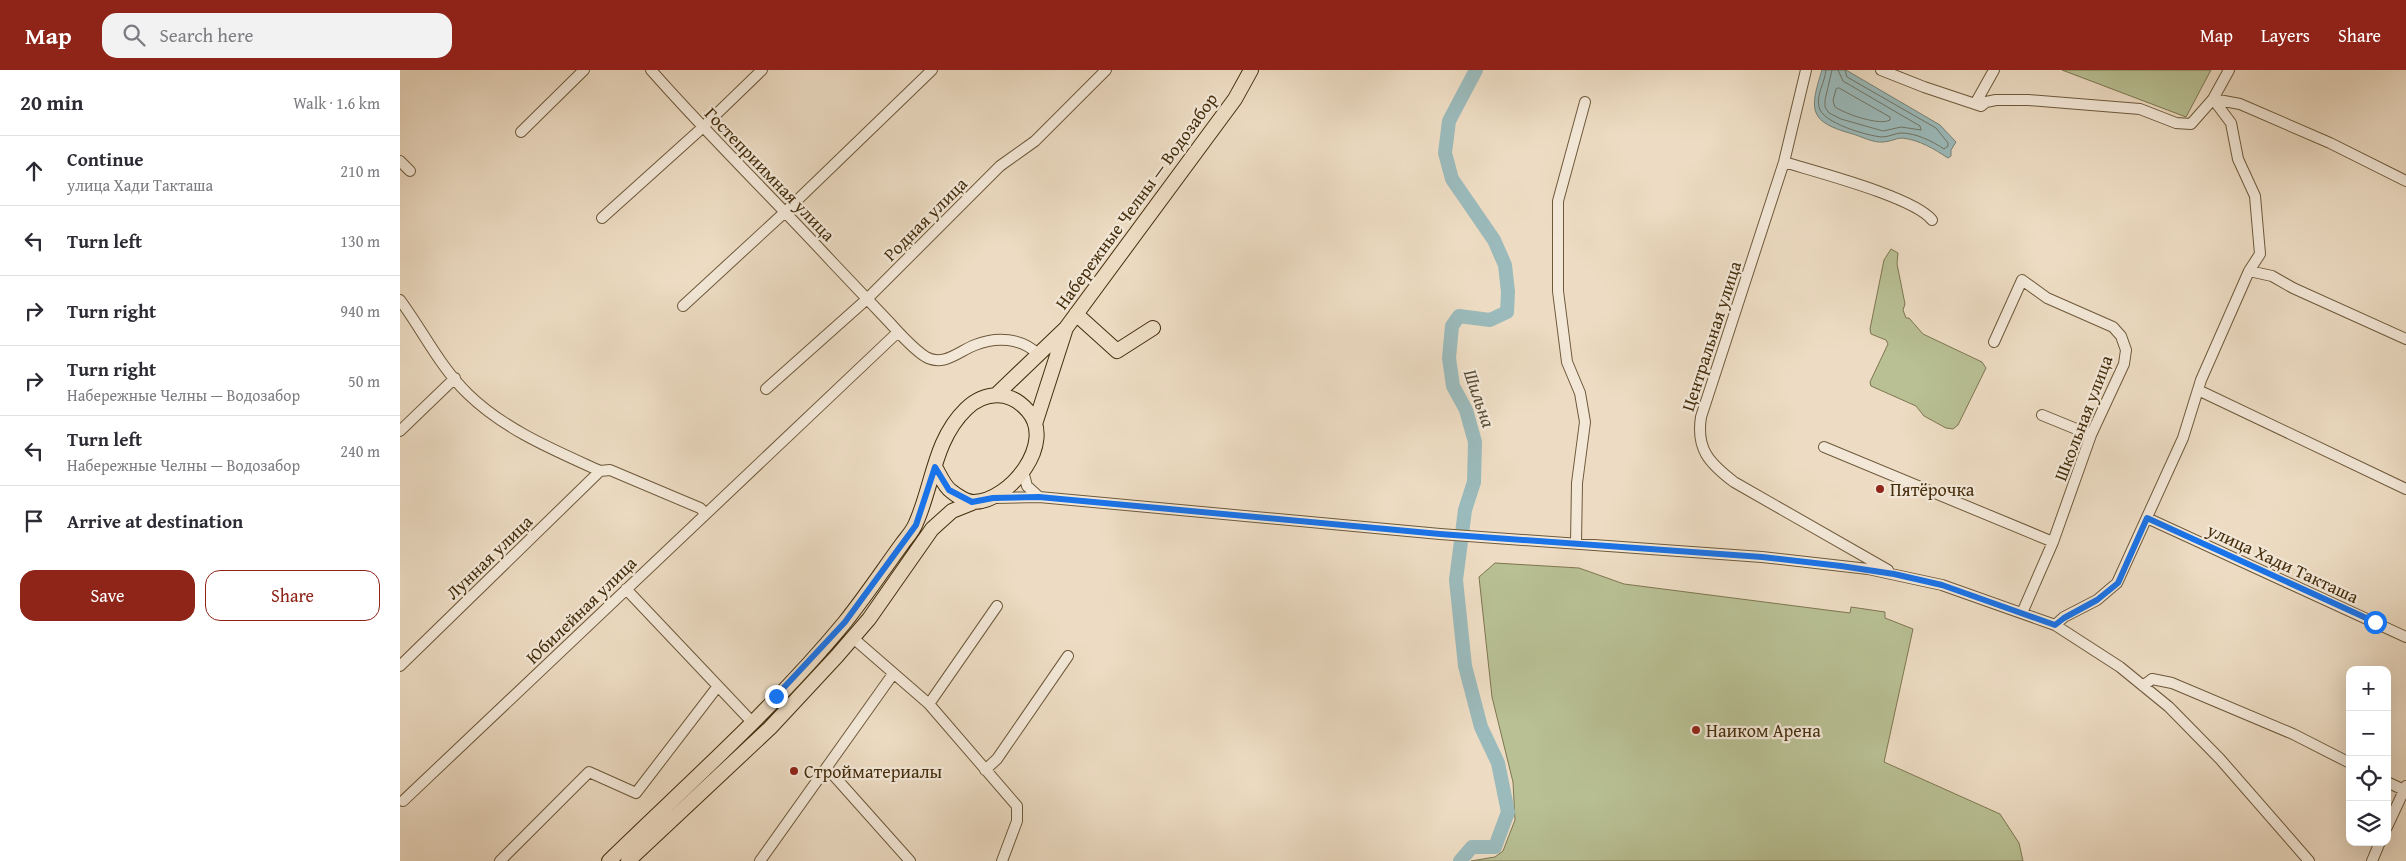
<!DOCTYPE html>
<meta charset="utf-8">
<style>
:root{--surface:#fff;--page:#f2f2f3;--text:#2b2b33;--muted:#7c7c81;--line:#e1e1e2;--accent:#8f2418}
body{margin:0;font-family:"Gentium Book Plus",serif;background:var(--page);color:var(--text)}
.controls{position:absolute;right:15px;bottom:15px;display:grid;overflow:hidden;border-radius:10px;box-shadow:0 5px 20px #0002}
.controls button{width:45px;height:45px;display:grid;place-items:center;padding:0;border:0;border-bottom:1px solid var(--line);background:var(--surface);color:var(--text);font:25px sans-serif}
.stop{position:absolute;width:15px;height:15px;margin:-11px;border:4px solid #1a73e8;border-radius:50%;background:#fff}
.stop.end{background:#1a73e8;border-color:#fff;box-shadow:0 1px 5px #0008}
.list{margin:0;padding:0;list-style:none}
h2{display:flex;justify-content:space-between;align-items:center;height:65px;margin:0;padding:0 20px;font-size:21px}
h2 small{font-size:16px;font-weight:400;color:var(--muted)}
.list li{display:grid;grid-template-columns:32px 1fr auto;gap:15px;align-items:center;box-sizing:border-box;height:70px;padding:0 20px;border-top:1px solid var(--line)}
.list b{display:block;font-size:19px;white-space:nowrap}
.list p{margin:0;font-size:16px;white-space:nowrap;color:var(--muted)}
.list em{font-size:16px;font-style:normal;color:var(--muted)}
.actions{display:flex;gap:10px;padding:15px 20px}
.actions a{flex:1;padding:11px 0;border:1px solid var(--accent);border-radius:15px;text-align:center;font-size:18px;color:var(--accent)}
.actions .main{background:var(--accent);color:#fff}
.icon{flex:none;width:28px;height:28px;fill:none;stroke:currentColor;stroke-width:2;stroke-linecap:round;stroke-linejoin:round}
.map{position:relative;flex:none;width:2006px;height:791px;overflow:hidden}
header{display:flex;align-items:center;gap:30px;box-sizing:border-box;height:70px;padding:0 25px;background:var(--accent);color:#fff}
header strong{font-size:24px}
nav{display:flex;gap:28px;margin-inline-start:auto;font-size:18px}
.search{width:350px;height:45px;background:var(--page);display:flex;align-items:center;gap:12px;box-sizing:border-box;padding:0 18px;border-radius:15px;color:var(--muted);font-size:19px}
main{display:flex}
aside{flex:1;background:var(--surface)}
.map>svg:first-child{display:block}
.green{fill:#b8c094;stroke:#7e7650}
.water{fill:#9bbabb;stroke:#788275}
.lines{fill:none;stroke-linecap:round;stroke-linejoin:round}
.shore{stroke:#707464;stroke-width:1}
.river{stroke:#9bbabb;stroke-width:14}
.minor-casing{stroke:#6e593a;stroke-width:12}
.major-casing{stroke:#442d0c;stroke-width:16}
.minor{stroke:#f3e8d8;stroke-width:10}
.major{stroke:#eddcc3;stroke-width:14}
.route{stroke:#1a73e8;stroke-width:6}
.poi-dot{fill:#8f2418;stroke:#f3e8d8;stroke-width:2}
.labels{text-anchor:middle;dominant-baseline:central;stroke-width:4.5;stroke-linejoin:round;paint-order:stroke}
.street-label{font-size:18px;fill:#442d0c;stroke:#f3e8d8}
.poi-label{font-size:18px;fill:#442d0c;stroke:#f3e8d8;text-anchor:start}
.water-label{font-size:19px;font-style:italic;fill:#5a5038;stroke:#f3e8d8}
</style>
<header>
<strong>Map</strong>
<div class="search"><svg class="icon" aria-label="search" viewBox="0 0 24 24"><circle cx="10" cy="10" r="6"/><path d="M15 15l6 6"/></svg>Search here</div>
<nav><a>Map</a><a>Layers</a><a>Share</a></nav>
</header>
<main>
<aside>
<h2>20 min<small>Walk · 1.6 km</small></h2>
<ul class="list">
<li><svg class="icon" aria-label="ahead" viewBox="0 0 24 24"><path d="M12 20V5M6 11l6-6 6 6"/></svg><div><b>Continue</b><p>улица Хади Такташа</p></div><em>210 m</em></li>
<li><svg class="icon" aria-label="left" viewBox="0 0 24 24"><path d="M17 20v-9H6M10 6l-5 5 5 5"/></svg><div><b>Turn left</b></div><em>130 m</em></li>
<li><svg class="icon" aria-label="right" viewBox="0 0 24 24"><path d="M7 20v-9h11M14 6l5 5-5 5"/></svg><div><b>Turn right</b></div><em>940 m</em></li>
<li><svg class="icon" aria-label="right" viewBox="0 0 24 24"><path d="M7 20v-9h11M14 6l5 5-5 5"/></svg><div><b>Turn right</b><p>Набережные Челны — Водозабор</p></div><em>50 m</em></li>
<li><svg class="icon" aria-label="left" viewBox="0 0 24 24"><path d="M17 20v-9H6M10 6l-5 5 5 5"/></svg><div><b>Turn left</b><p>Набережные Челны — Водозабор</p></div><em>240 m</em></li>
<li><svg class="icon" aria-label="arrive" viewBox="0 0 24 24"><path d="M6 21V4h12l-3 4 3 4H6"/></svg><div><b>Arrive at destination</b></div></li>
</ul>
<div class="actions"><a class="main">Save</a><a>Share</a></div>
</aside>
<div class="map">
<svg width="2006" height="791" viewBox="0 0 2006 791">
<rect width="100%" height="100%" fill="#eddcc3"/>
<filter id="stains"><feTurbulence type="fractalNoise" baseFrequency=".004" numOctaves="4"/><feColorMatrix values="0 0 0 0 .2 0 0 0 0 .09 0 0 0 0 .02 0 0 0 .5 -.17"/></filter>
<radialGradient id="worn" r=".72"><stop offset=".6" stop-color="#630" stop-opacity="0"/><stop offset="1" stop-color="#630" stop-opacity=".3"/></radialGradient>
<path class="green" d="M1662 0H1811L1786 47Z
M1491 179 1498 183 1497 194 1505 234 1503 240 1506 248H1509L1523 264 1582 292 1586 298 1558 355 1553 359 1546 358 1524 346 1516 336 1471 316 1470 312 1488 274 1486 270 1471 264 1470 259 1484 190Z
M1095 493 1179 498 1224 514 1450 543 1451 537 1485 542V548L1513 559 1484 692 1600 744 1619 773 1623 791H1071L1095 787 1103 781 1115 750 1113 712 1092 627 1079 507Z"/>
<path class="water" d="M1422 0H1446L1540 55 1556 72 1551 80V86L1548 88C1534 79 1520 70 1502 68 1496 68 1490 72 1483 72 1474 73 1462 67 1453 64 1409 52 1409 41 1422 0Z"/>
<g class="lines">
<path class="shore" d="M1426 0C1425 12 1416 25 1419 37 1422 53 1468 66 1482 67 1489 67 1495 63 1501 63 1516 63 1532 71 1544 79L1548 76V73L1536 58 1447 7 1445 0
M1432 0 1425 30V37L1429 43 1441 49 1483 61 1501 57 1521 60 1520 56 1443 11 1438 0
M1439 18 1490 47V50C1479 56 1446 44 1435 37L1433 31 1436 19Z"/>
<path class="river" d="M1060 791 1072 777H1095L1108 742 1098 693 1081 657 1065 596 1056 510 1065 440 1074 412 1075 372 1066 340 1053 316 1049 288 1052 256 1059 246 1090 250 1107 242 1108 222 1105 195 1094 170 1052 109 1045 83 1049 51 1076 0"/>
<g class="minor-casing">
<path id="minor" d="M251 0C310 67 373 128 433 193 452 213 471 233 490 253 501 265 513 279 526 287 544 297 559 281 575 275 597 266 621 268 638 284
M1406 0 1384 92 1301 347C1296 379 1309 393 1334 412L1488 500
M1481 0 1524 17 1581 36 1586 32 1596 30H1628L1740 39 1776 53 1791 54 1813 29 1840 34 1930 73 2006 111
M1575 34 1594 0
M121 62 184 0
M0 91 10 101
M1384 92C1416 102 1514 127 1532 150
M202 148 302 58 362 0
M1849 201 1872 206 1893 218 2006 269
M0 230C23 261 40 297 68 324 105 360 154 380 200 401L210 400 300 438 305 443
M283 236 385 142 532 0
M1594 272 1622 210 1647 228 1713 257 1721 266 1726 280 1724 294 1691 365 1653 472 1622 543
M366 319 467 229 600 96 635 71 706 0
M1798 320 2006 419
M1642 345 1691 365
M0 361 55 308
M1424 377 1653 472
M623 401 627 416 639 427
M594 428 639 427 1040 464 1362 487 1468 499 1542 515 1655 555 1720 597 1769 637 1820 689 1909 791
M1747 448 2006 567
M1176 473 1177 413 1185 352 1180 323 1167 292 1158 221V131L1185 32
M226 519 352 652
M1655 555 1664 547 1697 530 1717 513 1783 368 1801 310 1849 201 1860 184 1855 126 1838 89 1831 53 1813 29 1829 0
M453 568 529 634 617 736V751L602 791
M0 596 200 401
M1743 616 1752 609 1772 613 1893 664 1950 693
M529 634 597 536
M427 698 510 791
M585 700 597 689 668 586
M1987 712 2006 721
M3 731 498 262
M1987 757 2006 716
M100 791 189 702 236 723 318 616
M360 791 493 604
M1972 791 1980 772"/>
</g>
<g class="major-casing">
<path id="major" d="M676 244 717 281 753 258
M597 324 666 258 835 29 851 0
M635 354 665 261
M209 791C289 713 374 638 445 552 465 527 483 500 502 474 507 467 513 461 516 453 533 415 534 370 566 339 585 321 610 320 628 341 656 373 610 431 574 432 567 432 557 426 551 421 544 416 540 405 535 397
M228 791 370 658 437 586 469 549 532 459 552 441 572 433"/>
</g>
<use href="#minor" class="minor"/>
<use href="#major" class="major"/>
</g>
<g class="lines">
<path class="route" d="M376 626 445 552 516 455 535 397 549 420 572 432 593 428 639 427 1040 464 1362 487 1441 496 1494 504 1542 515 1655 555 1664 548 1697 530 1718 513 1747 448 1975 552"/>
</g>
<g class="poi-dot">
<circle cx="1480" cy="419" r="5"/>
<circle cx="1296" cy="660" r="5"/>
<circle cx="394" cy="701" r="5"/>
</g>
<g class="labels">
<g class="street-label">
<text transform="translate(370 104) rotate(46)">Гостеприимная улица</text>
<text transform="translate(736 131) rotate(-54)">Набережные Челны — Водозабор</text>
<text transform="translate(525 149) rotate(-45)">Родная улица</text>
<text transform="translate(1311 266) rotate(-72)">Центральная улица</text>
<text transform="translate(1683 348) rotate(-69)">Школьная улица</text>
<text transform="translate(89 487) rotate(-44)">Лунная улица</text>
<text transform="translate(1883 493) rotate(25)">улица Хади Такташа</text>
<text transform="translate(181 540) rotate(-44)">Юбилейная улица</text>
</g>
<g class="poi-label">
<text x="1490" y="419">Пятёрочка</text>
<text x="1306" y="660">Наиком Арена</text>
<text x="404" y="701">Стройматериалы</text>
</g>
<g class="water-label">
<text transform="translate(1080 328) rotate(71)">Шильна</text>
</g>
</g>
<rect width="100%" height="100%" filter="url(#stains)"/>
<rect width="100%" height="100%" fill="url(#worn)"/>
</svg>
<div class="controls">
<button>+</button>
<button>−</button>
<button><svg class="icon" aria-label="locate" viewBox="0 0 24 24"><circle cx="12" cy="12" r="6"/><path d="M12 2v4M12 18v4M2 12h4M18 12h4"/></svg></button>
<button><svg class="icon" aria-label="layers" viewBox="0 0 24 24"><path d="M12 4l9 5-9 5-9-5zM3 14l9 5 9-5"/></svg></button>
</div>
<div class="stop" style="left:1975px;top:552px"></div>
<div class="stop end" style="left:376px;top:626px"></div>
</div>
</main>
